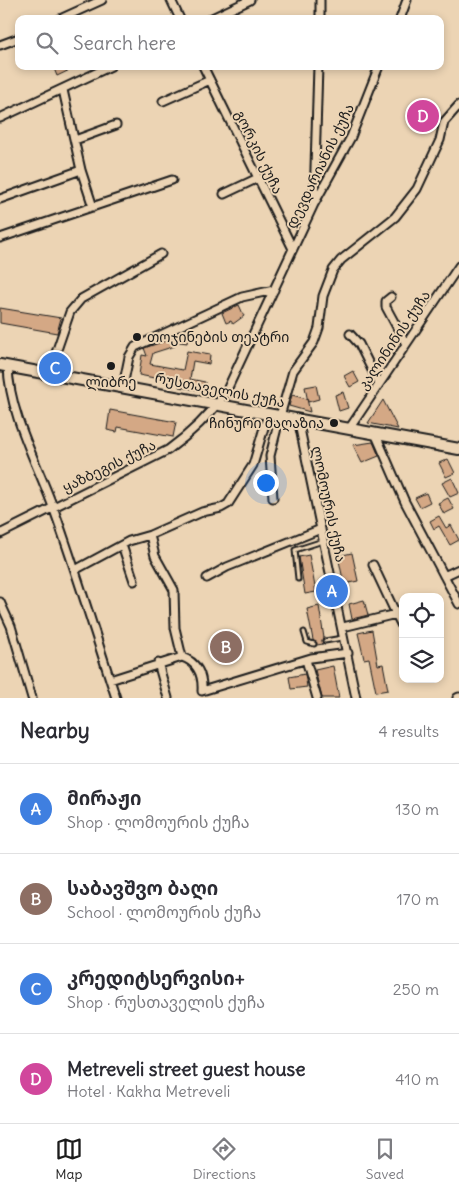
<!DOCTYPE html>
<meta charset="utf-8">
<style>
:root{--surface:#fff;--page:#f7f7f7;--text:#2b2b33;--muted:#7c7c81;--line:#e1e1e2;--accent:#1c1c1c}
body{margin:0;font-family:Delius,"Noto Sans Georgian",sans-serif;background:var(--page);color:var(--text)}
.controls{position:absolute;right:15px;bottom:15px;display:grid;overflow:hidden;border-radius:10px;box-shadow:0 2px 8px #0003}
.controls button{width:45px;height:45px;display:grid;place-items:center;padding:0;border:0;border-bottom:1px solid var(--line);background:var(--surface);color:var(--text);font:25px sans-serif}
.you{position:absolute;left:265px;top:482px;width:18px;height:18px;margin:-12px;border:4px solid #fff;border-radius:50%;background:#1a73e8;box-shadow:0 0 0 8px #1a73e833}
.badge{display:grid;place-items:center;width:32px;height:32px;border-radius:50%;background:var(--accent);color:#fff;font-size:16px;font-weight:700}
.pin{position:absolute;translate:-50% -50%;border:2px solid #fff;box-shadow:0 1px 5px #0006}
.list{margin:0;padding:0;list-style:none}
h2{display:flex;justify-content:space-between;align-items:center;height:65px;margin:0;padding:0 20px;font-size:21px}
h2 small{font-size:16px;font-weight:400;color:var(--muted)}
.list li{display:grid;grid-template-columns:32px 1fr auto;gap:15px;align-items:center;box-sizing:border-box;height:90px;padding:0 20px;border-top:1px solid var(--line)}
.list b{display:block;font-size:19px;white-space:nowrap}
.list p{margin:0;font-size:16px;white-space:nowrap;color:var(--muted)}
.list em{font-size:16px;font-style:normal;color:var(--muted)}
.icon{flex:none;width:28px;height:28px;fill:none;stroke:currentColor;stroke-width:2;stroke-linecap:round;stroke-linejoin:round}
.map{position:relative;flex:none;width:459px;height:698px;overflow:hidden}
.search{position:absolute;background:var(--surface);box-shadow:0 2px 8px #0003;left:15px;right:15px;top:15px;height:55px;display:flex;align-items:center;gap:12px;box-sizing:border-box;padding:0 18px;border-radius:10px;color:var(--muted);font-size:19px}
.sheet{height:425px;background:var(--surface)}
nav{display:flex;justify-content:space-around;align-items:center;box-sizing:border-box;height:70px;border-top:1px solid var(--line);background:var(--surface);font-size:14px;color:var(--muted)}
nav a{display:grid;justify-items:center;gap:2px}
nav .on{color:var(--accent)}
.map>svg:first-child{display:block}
.building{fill:#d4a885;stroke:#1c1c1c}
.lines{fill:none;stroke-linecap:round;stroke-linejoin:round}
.service-casing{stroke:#1c1c1c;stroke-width:7}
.minor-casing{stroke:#1c1c1c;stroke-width:11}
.secondary-casing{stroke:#1c1c1c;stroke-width:14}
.service{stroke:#ecd4b4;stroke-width:3}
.minor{stroke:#ecd4b4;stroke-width:7}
.secondary{stroke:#ecd4b4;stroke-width:10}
.poi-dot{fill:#1c1c1c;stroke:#ecd4b4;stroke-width:2}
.labels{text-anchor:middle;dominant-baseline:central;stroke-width:4;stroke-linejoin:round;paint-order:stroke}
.street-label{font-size:14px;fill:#1c1c1c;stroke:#ecd4b4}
.poi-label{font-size:14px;fill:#1c1c1c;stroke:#ecd4b4;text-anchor:start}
</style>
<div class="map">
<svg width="459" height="698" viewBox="0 0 459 698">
<rect width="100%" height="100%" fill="#ecd4b4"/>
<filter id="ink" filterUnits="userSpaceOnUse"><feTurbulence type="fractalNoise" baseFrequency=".02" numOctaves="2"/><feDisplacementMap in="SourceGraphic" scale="10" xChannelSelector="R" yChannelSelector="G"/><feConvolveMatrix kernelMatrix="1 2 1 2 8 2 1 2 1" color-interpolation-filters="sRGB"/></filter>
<g filter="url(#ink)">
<path class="building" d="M53 66H78L57 76Z
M239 305 244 316 233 324 231 321 226 323 222 313Z
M0 308 61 318 57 333 0 323Z
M178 334 188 335 187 343 173 341 175 346 153 353 150 364 183 370 187 351 210 355 209 364 193 361 190 379 205 382 204 391 179 387 180 383 139 375 142 355 147 356 144 348 178 337Z
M353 371 359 382 350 387 344 376Z
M316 385 319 399 308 402 305 387Z
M343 392 348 408 339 411 335 395Z
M292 395 307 399 310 412 289 406Z
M383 400 398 429 368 423Z
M110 410 176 422 173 437 118 427 117 432 107 430Z
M373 442 379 456 362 463 353 445Z
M448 459 455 473 446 477 439 463Z
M452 478 459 493 450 497 442 483Z
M426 493 430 502 420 507 415 498Z
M448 498 454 509 444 514 438 503Z
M439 516 446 528 451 525 459 540 450 545 439 526 434 529 430 521Z
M352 553 358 581 344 584 338 556Z
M309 555 316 592 305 594 299 557Z
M364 600 368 615 352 619 349 604Z
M319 606 324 638 322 640 323 644 317 645 313 640 307 609Z
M372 630 378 665 383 664 388 690 376 692 369 658 364 659 358 633Z
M333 666 339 698H322L315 670Z
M305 674 307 687 291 689 289 677Z"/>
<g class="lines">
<g class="service-casing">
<path id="service" d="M298 579 295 550 323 541
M304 632 307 642 314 644
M325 641 342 638"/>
</g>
<g class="minor-casing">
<path id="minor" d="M171 0 180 19
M60 19 102 0
M210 19 250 0
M320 19V0
M400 19 407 0
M0 45 19 38
M203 66 293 249
M63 90 81 170 93 207
M163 101 210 80
M0 118 111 66
M75 140 116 125
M224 194 258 178
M0 199 81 170
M314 201 318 66
M0 238 172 180
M391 297 386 301V307L406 344
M350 334 359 344 379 384
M8 366C9 413 37 463 53 507 76 570 95 634 116 698
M49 373 70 312 81 299 161 254
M123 386 129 357 135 347 242 297 274 290
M298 419 356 698
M349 429 459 266
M375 433 405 502 459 604
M273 498 270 456 280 416 293 371 314 342 319 328 323 296 333 270 341 260 395 217 417 189 440 140 444 122 459 105
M0 534 168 450C190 434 209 416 225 394L314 204 351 137 379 66
M150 535 155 556 174 590 175 628 182 657
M122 545 134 581
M373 565 396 614
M75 570 129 541 150 535 202 512 221 508 228 504 253 465 268 414
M444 576 459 569
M207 578 227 567 321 529
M0 602 11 626 32 698
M343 627 396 614 403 628
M306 660 317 698
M158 663 168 698
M110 680 182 657C197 662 203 675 202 691L311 658 348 653
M457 698 459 697"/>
</g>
<g class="secondary-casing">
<path id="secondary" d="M0 365 459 449"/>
</g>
<use href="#service" class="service"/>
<use href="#minor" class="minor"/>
<use href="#secondary" class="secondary"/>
</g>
</g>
<g class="poi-dot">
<circle cx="137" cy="337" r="5"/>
<circle cx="111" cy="366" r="5"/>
<circle cx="334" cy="423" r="5"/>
</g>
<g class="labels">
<g class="street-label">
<text transform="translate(259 152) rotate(64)">გორკის ქუჩა</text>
<text transform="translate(320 166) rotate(-64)">დევდარიანის ქუჩა</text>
<text transform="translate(394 340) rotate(-56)">კალინინის ქუჩა</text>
<text transform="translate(220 390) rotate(11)">რუსთაველის ქუჩა</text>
<text transform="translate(109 466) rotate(-26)">ყაზბეგის ქუჩა</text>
<text transform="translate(329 504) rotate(78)">ლომოურის ქუჩა</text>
</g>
<g class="poi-label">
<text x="147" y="337">თოჯინების თეატრი</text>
<text x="111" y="382" text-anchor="middle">ლიბრე</text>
<text x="324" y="423" text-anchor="end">ჩინური მაღაზია</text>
</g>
</g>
</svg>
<div class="controls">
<button><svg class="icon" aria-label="locate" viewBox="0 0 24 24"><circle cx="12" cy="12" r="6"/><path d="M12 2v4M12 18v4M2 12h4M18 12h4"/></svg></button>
<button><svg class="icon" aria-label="layers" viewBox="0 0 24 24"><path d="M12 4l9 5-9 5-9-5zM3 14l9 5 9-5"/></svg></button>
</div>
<div class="you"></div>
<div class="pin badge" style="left:332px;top:591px;background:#3f7fe0">A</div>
<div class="pin badge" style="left:226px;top:647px;background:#8d6e63">B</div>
<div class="pin badge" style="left:55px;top:368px;background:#3f7fe0">C</div>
<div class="pin badge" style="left:423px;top:116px;background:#d1479c">D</div>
<div class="search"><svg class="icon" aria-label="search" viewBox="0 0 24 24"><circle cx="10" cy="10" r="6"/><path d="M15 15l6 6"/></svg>Search here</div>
</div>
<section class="sheet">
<h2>Nearby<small>4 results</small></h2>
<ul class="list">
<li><span class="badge" style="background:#3f7fe0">A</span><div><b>მირაჟი</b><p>Shop · ლომოურის ქუჩა</p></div><em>130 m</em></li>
<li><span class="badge" style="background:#8d6e63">B</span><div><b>საბავშვო ბაღი</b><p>School · ლომოურის ქუჩა</p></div><em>170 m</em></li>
<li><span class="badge" style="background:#3f7fe0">C</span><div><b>კრედიტსერვისი+</b><p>Shop · რუსთაველის ქუჩა</p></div><em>250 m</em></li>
<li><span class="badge" style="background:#d1479c">D</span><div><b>Metreveli street guest house</b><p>Hotel · Kakha Metreveli</p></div><em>410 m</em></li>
</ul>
</section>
<nav>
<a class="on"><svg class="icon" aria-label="map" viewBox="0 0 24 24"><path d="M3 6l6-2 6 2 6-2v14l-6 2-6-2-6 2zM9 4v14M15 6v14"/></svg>Map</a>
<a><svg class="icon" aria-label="directions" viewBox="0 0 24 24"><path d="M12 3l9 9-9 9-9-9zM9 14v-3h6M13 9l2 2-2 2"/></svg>Directions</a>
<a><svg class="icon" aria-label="saved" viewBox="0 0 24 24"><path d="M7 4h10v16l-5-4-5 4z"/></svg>Saved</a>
</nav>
